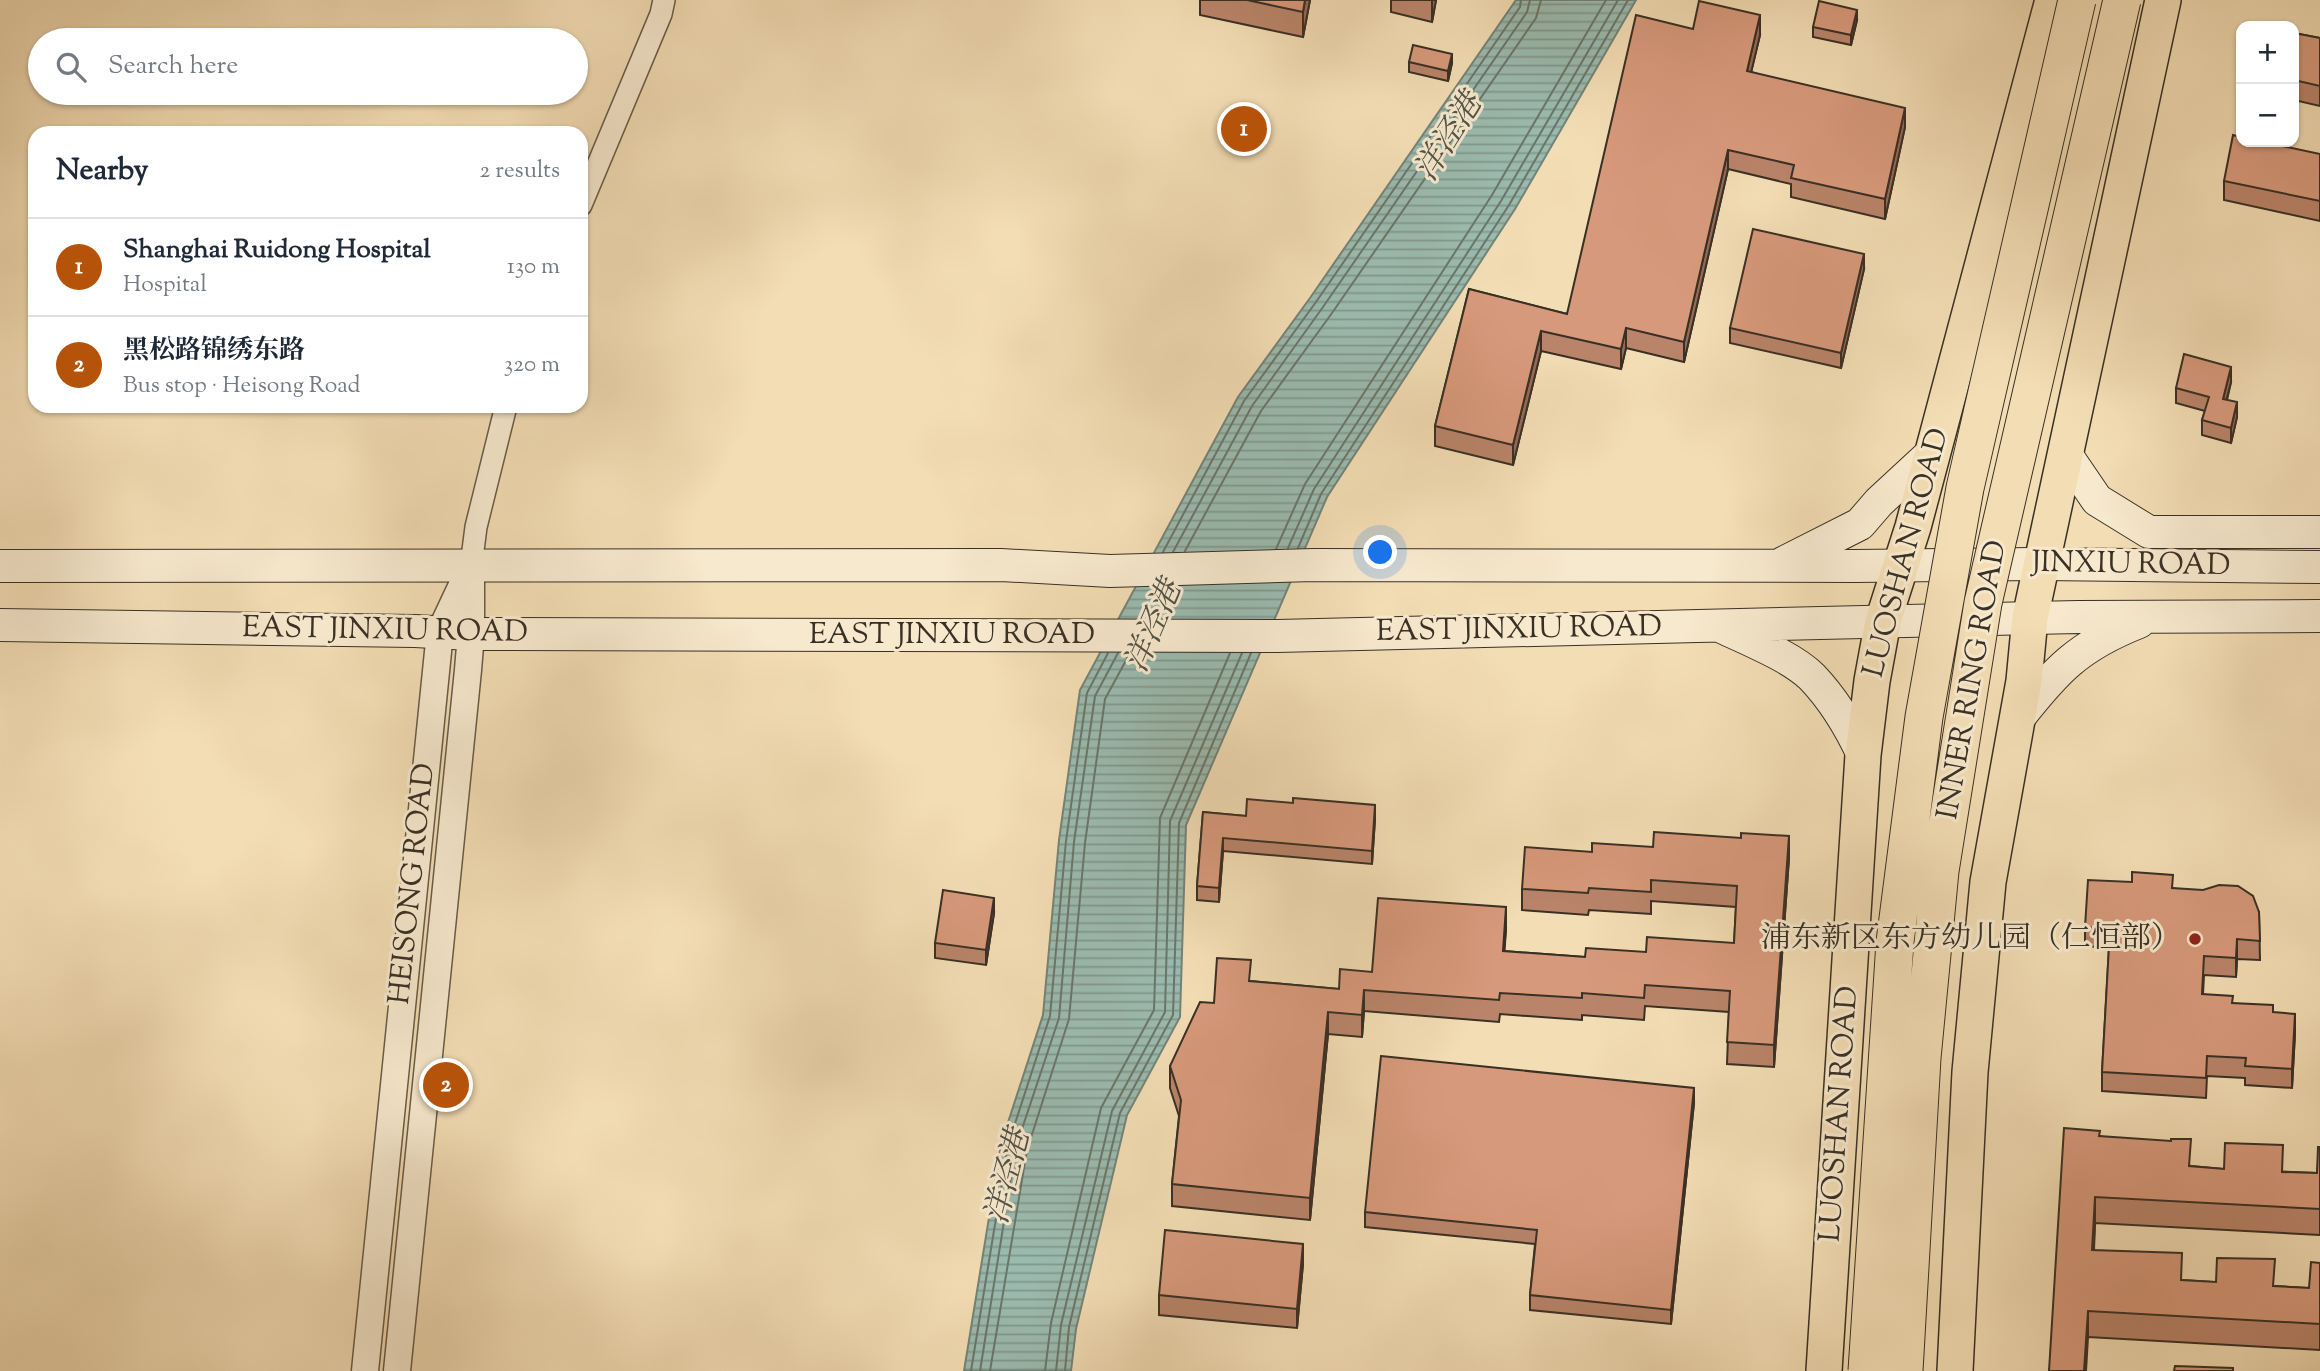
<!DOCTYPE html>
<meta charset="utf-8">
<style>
:root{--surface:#fff;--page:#f2f2f3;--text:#1f2937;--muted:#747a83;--line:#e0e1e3;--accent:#b45309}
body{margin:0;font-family:"Sorts Mill Goudy","Noto Serif SC",serif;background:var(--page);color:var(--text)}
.controls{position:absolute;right:21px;top:21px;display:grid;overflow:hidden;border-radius:14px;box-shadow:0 2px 5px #0004}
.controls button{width:63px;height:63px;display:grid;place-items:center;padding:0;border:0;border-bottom:2px solid var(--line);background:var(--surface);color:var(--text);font:35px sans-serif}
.you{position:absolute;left:1381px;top:553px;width:24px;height:24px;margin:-18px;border:5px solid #fff;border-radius:50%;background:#1a73e8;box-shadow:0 0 0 10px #1a73e833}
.badge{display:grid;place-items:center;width:46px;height:46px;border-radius:50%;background:var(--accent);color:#fff;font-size:23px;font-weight:700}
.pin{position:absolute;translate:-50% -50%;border:4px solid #fff;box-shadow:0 2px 7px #0006}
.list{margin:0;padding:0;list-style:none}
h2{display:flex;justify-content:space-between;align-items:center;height:91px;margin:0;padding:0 28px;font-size:30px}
h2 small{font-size:23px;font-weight:400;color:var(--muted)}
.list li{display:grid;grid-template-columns:46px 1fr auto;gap:21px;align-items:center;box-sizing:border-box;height:98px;padding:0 28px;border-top:2px solid var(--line)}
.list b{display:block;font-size:26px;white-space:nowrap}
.list p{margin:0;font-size:23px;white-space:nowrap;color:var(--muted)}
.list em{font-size:23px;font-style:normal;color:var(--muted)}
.icon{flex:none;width:38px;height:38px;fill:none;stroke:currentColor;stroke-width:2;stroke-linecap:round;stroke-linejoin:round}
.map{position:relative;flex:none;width:2320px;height:1371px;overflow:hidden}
.search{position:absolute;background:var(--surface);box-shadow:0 2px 5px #0004;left:28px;top:28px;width:560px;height:77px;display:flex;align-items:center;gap:18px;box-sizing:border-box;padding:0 24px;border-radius:38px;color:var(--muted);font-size:26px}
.panel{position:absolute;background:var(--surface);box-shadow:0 2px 5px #0004;left:28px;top:126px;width:560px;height:287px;border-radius:21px}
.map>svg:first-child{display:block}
.water{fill:url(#water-rules);stroke:#748378;stroke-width:2}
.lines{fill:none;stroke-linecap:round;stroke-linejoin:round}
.shore{stroke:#6a766a;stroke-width:2}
.minor-casing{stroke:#685b49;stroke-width:24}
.tertiary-casing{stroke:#685b49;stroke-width:29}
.secondary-casing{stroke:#393025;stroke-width:34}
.primary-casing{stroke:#393025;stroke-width:38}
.minor{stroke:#f7e9ce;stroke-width:21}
.tertiary{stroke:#f7e9ce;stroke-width:26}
.secondary{stroke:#f7e9ce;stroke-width:32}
.primary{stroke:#f3ddb4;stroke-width:35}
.trunk-bridge-casing{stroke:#393025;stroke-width:39;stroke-linecap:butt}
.trunk-bridge{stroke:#f3ddb4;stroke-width:37}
.wall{fill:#b9846a;stroke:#393025;stroke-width:2}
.shaded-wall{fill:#966b56;stroke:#393025;stroke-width:2}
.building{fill:#d7997b;stroke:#393025;stroke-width:2}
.poi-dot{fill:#8f2418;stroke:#f7e9ce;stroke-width:2.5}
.labels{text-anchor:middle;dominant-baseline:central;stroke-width:6;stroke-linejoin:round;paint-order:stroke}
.street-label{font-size:30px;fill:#393025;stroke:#f7e9ce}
.poi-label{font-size:30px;fill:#393025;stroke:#f7e9ce;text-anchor:end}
.water-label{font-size:32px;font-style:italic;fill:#525348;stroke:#f7e9ce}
</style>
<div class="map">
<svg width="2320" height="1371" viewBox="0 0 2320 1371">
<defs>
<pattern id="water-rules" width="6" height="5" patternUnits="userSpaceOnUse" patternTransform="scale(1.75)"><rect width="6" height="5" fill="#9bbbaf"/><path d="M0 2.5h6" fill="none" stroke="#7f988e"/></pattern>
</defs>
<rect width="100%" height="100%" fill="#f3ddb4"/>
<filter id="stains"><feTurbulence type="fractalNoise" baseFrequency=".00286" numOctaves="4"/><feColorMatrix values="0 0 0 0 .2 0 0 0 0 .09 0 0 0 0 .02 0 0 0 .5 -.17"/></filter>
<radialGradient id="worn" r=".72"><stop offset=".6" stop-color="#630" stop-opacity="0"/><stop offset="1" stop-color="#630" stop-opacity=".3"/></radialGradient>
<path class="water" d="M1516 0H1636L1515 209 1327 497 1186 825 1180 1017 1127 1115 1076 1329 1071 1371H964L1001 1144 1043 1015 1059 840 1080 690 1238 397 1310 298Z"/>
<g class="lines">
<path class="shore" d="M1288 548 1314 489 1501 201 1618 0
M1298 548 1321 494 1509 205 1628 0
M1276 549 1305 484 1492 195 1606 0
M1185 551 1261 411 1332 313 1536 18 1541 0
M1163 552 1244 401 1316 302 1520 7 1521 0
M1173 552 1252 406 1323 307 1527 12 1530 0
M971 1371 1008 1145 1050 1016 1066 841 1087 693 1108 653
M980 1371 1016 1147 1059 1018 1074 842 1095 696 1118 653
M990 1371 1027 1150 1069 1019 1085 843 1105 699 1130 653
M1045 1371 1051 1323 1101 1108 1154 1010 1160 818 1230 653
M1056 1371 1061 1325 1112 1111 1165 1012 1170 821 1242 653
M1065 1371 1069 1327 1120 1113 1173 1015 1179 823 1251 653"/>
<g class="minor-casing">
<path id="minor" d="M581 205 661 14 664 0
M471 566 476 527 506 406"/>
</g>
<g class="tertiary-casing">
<path id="tertiary" d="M365 1371 440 632 471 566
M397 1371 468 670 471 634V575"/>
</g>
<g class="secondary-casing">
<path id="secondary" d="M2065 453 2097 500 2149 532H2320
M1783 563 1860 524 1879 502 1932 453
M0 566 1001 565 1110 571 1313 565 1855 566 2041 564 2320 567
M0 625 415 631 471 634 1277 636 2078 617 2320 616
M1722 627C1749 640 1792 657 1812 677 1834 700 1850 727 1863 755
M2017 720C2056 670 2078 646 2139 622"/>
</g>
<g class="primary-casing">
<path id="primary" d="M1824 1371 1863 755 1872 681 1883 621 1913 527 2053 0
M1955 1371 1970 1072 1988 882 2024 681 2030 618 2163 0"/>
</g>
<use href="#minor" class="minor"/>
<use href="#tertiary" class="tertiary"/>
<use href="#secondary" class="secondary"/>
<use href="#primary" class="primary"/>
<g class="trunk-bridge-casing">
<path id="trunk-bridge" d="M1867 1371 1895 942 1924 717 1965 488 2077 0
M1904 1371 1922 1058 1940 871 1983 603 2122 0"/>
</g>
<use href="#trunk-bridge" class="trunk-bridge"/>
</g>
<path class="wall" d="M1200 0H1310L1303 37 1200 15Z
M1391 0H1436L1432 22 1391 12Z
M1857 20 1851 45 1813 37V27Z
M1693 29 1760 35 1751 72 1905 127 1885 219 1791 197V184L1728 169 1684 362 1626 348 1621 369 1541 351 1513 465 1435 446V426L1469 289 1567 314Z
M2294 33 2320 38V106L2294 100Z
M1409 62 1452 63 1448 81 1409 72Z
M2320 154V221L2224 200V181Z
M1864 269 1841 368 1730 343V328Z
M2231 382 2227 400 2237 417 2231 443 2202 435V420L2205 411 2176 403V388Z
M1203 812 1246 816 1375 819 1372 864 1223 851 1219 902 1197 900V886Z
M1592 852 1789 858 1774 1067 1727 1064 1729 1012 1645 1006 1644 1020 1582 1015V1020L1500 1014 1499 1022 1364 1011 1362 1037 1328 1034 1310 1220 1172 1206V1184L1179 1116 1170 1088V1066L1214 1003 1251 981 1339 989 1372 972 1506 929 1504 951 1585 957 1646 952 1734 943 1736 907 1651 901V914L1589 910 1588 915 1522 910V889Z
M2173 888 2259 912 2260 960 2237 959 2236 977 2204 975 2203 994 2233 1003 2273 1012 2295 1033 2292 1088 2245 1085V1078L2207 1076 2206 1098 2102 1091V1072L2109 948 2085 946V927Z
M994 913 986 965 935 958V943Z
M1694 1103 1671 1324 1530 1310V1295L1535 1244 1365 1227V1212Z
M2100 1136 2191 1166 2224 1169 2317 1173 2320 1147V1235L2095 1223 2094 1250 2182 1280 2275 1286 2309 1288 2320 1263V1350L2088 1337 2049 1371Z
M1303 1264 1297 1328 1159 1315V1295Z"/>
<path class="shaded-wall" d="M1305 0H1310L1303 37V12Z
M1432 0H1436L1432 22Z
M1857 10V20L1851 45V35Z
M1760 15V35L1747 90V71Z
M1452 54V63L1448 81V71Z
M1905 108V127L1885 219V199Z
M1728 150V169L1684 362V342Z
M1864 254V269L1841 368V353Z
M1626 328V348L1621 369V349Z
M1541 331V351L1513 465V445Z
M2231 367V382L2223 413V399Z
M2237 402V417L2231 443V428Z
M1375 805V819L1372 864V851Z
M1789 836V858L1774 1067V1045Z
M1223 838V851L1219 902V888Z
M994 898V913L986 965V950Z
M1506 907V929L1503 973V951Z
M2237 939V959L2236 977V958Z
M1364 990V1011L1362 1037V1015Z
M1328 1012V1034L1310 1220V1198Z
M2295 1014V1033L2292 1088V1069Z
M1694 1088V1103L1671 1324V1310Z
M2095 1197V1223L2092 1276V1250Z
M1303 1244V1264L1297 1328V1309Z
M2088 1311V1337L2086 1371H2084Z"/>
<path class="building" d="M1247 0H1305L1303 12Z
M1699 1 1760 15 1747 71 1905 108 1885 199 1791 178 1794 165 1728 150 1684 342 1626 328 1621 349 1541 331 1513 445 1435 426 1469 289 1567 314 1636 15 1693 29Z
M1819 1 1857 10 1851 35 1813 27Z
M2294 33 2320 38V86L2294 80Z
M1413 45 1452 54 1448 71 1409 62Z
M2233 135 2241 137V142H2263L2320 154V201L2224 181Z
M1753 229 1864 254 1841 353 1730 328Z
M2184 354 2231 367 2223 399 2237 402 2231 428 2202 420 2209 397 2176 388Z
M1293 798 1375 805 1372 851 1223 838 1219 888 1197 886 1203 812 1246 816 1247 799 1293 803Z
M1654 832 1741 838V833L1789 836 1774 1045 1727 1042 1730 991 1645 985 1644 998 1582 993V998L1500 993 1499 1000 1364 990 1362 1015 1328 1012 1310 1198 1172 1184 1181 1100 1170 1066 1200 1002 1214 1003 1217 958 1251 960 1249 981 1339 989 1340 969 1372 972 1378 898 1506 907 1503 951 1585 957 1586 948 1646 952 1647 937 1734 943 1737 886 1651 880V892L1589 888 1588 893 1522 889 1525 847 1592 852V843L1653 847Z
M2132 872 2173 875 2172 888 2203 890 2219 885 2238 886 2253 896 2259 912 2260 941 2237 939 2236 958 2204 956 2202 994 2233 996 2232 1003 2273 1005V1012L2295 1014 2292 1069 2245 1066 2246 1058 2207 1056 2206 1078 2102 1072 2110 928 2085 927 2088 880 2132 882Z
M943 890 994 898 986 950 935 943Z
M1381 1056 1694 1088 1671 1310 1530 1295 1537 1230 1365 1212Z
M2064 1128 2100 1131 2099 1136 2171 1141V1139H2191L2189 1166 2224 1169 2225 1143 2283 1145 2282 1172 2317 1173 2318 1147H2320V1209L2095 1197 2092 1250 2182 1253 2181 1280 2216 1282 2217 1258 2275 1259 2273 1286 2309 1288 2311 1262 2320 1263V1324L2088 1311 2084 1371H2049Z
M1165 1230 1303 1244 1297 1309 1159 1295Z
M2175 1366 2233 1368V1371H2174Z"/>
<circle class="poi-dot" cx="2195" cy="939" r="7"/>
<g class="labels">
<g class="street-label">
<text transform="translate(1907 553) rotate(-75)">LUOSHAN ROAD</text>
<text transform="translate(2131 565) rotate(1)">JINXIU ROAD</text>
<text transform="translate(1519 630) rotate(-1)">EAST JINXIU ROAD</text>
<text transform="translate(385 631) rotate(1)">EAST JINXIU ROAD</text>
<text x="952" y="635">EAST JINXIU ROAD</text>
<text transform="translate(1973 680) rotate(-80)">INNER RING ROAD</text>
<text transform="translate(413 884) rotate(-84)">HEISONG ROAD</text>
<text transform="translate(1840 1114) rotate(-86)">LUOSHAN ROAD</text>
</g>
<g class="poi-label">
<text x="2181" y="939">浦东新区东方幼儿园（仁恒部）</text>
</g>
<g class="water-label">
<text transform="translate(1450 138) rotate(-58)">洋泾港</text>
<text transform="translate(1155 627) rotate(-67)">洋泾港</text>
<text transform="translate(1009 1177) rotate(-76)">洋泾港</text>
</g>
</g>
<rect width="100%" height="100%" filter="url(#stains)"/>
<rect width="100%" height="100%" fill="url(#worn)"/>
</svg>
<div class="controls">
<button>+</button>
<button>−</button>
</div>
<div class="you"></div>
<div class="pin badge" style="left:1244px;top:129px">1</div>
<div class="pin badge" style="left:446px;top:1085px">2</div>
<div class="search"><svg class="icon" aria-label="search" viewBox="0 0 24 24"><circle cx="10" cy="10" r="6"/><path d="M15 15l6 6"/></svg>Search here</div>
<section class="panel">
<h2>Nearby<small>2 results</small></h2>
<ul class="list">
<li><span class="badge">1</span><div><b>Shanghai Ruidong Hospital</b><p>Hospital</p></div><em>130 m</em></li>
<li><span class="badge">2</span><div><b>黑松路锦绣东路</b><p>Bus stop · Heisong Road</p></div><em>320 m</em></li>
</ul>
</section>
</div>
